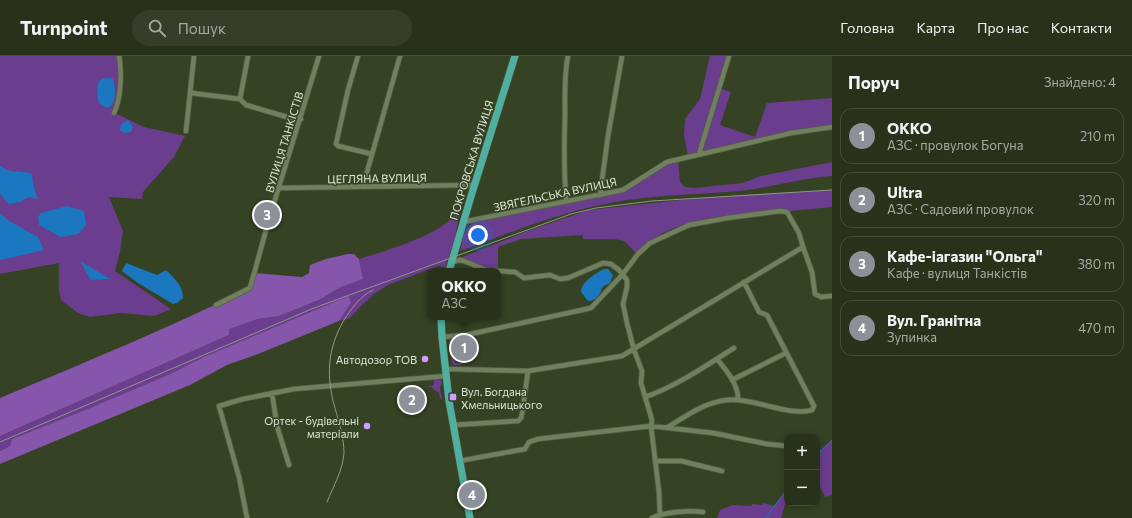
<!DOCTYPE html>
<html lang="uk">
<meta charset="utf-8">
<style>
:root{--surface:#28321b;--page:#343e28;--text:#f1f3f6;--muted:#a5aaa3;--line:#444d3a;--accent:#8c9099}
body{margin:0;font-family:Commissioner,sans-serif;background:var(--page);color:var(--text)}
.controls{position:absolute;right:12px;bottom:12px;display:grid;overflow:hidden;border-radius:8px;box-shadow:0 2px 10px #0003}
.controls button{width:36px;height:36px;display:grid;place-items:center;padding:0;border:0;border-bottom:1px solid var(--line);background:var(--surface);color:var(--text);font:20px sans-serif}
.you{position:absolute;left:478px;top:179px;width:14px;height:14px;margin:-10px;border:3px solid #fff;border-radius:50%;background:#1a73e8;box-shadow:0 0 0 6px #1a73e833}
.badge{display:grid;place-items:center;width:26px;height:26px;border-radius:50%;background:var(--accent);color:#fff;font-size:13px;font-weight:700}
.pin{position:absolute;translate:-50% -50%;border:2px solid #fff;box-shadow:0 1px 4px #0006}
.popup{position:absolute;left:427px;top:212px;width:74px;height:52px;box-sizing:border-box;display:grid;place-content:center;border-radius:8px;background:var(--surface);filter:drop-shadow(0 1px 3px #0005);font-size:13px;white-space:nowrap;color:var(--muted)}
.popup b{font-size:15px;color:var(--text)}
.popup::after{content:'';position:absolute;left:50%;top:100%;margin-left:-8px;border:8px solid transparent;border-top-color:var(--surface)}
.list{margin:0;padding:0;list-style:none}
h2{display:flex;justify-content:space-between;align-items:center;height:52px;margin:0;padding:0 16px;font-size:17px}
h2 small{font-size:13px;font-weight:400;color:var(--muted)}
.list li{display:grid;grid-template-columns:26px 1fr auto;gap:12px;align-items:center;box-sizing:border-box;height:56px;margin:0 8px 8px;padding:0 8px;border:1px solid var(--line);border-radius:12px}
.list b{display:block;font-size:15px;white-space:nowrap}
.list p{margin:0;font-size:13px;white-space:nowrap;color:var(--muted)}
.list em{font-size:13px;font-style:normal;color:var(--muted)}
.icon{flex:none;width:22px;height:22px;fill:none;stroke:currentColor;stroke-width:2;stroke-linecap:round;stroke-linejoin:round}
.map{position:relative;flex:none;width:832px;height:462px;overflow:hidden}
header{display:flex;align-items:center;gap:24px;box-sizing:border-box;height:56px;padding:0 20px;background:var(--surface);border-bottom:1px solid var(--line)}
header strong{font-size:19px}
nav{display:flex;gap:22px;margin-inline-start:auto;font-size:14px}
.search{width:280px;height:36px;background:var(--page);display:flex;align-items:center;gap:10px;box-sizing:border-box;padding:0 14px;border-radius:22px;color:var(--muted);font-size:15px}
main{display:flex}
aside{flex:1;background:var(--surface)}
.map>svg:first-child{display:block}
.green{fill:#6b3d8e}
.forest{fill:#8656ac}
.water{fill:#1b78c0}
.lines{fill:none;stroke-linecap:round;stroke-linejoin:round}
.stream{stroke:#1b78c0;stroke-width:1}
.minor-casing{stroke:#525d43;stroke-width:6}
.trunk-casing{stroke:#525d43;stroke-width:8}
.minor{stroke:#707f5e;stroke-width:4.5}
.trunk{stroke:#4fb0a2;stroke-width:7}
.rail{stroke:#8f9a82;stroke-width:1}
.poi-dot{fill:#d19dfe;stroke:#354224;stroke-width:1.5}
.labels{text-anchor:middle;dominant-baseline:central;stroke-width:3;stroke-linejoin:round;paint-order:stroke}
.street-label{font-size:11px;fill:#dde6d4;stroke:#354224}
.poi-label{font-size:11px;fill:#dde6d4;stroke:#354224;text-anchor:end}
</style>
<header>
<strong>Turnpoint</strong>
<div class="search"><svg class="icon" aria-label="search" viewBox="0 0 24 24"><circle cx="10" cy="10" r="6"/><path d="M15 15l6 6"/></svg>Пошук</div>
<nav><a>Головна</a><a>Карта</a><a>Про нас</a><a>Контакти</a></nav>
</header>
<main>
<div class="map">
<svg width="832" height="462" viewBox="0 0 832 462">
<rect width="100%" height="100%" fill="#354224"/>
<path class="green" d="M0 0H119V31L115 57 144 71 185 80 174 101 143 136 142 143 109 141 123 175 120 196 115 215 171 253 154 260 121 257 90 261 78 257 61 244 59 234V207L0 218Z
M710 0H729L719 32 731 36 720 69 755 81 767 47 832 42V71L688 100 684 79 685 63 700 43Z
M678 104 680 126 685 131 694 132 743 127 761 120 832 106V120C804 122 776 130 748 134 702 139 655 138 610 147 558 157 509 177 460 195 463 185 463 172 474 167L584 143 612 139 624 135 672 105Z
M832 134V151L790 155C777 153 763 156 750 157 709 161 666 166 636 197L624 185 615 183H583V179L521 183 498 191V213L483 212 463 202H460L533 173 589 154 699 142Z
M457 154H460L455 182 444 214 443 211 438 210 388 229 374 238 361 250 350 262 339 265 351 247 349 241 204 301 170 318 85 354 12 383 11 390 0 395V380L229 279 228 273 258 263 279 260 319 244 339 232 363 223 359 203C382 196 449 177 457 154Z
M453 283V285H456L453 290 455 307H462V309H453L452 307 449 286 450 284Z
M432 323 441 324 442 327 440 331 442 344 440 342 439 337 433 333 432 331H427L434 329V325Z
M832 384V439L825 441 819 428 817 429V398Z
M787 433C787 442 784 453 781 462H717L720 454 733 449 751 450 753 448 761 449 764 447 774 450Z"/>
<path class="forest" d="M348 198H354L359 203 363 223 339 232 319 244 279 260 258 263 229 273V279L0 380V342C84 307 168 272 250 232L255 217 302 221 309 217 310 209 326 203Z
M349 240 351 247 339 265 258 298 227 309 190 329 0 408V395L10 390 12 383 85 354 170 318 204 301Z"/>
<path class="water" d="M109 22 113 23C117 33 116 62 99 47 98 43 96 31 99 26 101 22 105 22 109 22Z
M128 64 133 71 131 76 125 77 120 74 121 68Z
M0 110C14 119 18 113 32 118L33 128 38 143 28 141 20 146 9 148 0 138Z
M67 150 84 155 86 169 78 178 61 181 39 169 38 161 41 157Z
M0 157 9 165 38 181 44 194 0 204Z
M80 205 110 223 91 224Z
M126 207 157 219 166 214C174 222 183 229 183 242L177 247 173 248 138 227 122 215Z
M604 213H608L613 219 610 227 602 231C601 239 595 245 588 245L581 236C581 226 596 217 604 213Z"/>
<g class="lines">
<path class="stream" d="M817 398 832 384
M766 462 787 433"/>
<g class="minor-casing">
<path id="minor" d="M358 0 348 34 336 88 338 90 372 98
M191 37 240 43 246 49 287 61 301 63
M240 43 248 0
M114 57C121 43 122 16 119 0
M186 75 194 0
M699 98 729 0
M363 130 400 0
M280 132 474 129
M600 139 608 80 622 0
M566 145C564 116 564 88 565 59 565 39 564 19 568 0
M463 166 623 134 667 106 791 77 832 71
M452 206 460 204 464 205 486 214 515 216 524 222 550 219 560 223 568 222 603 207 611 208 619 214 627 224V231L623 248 627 267 634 294 642 315 641 327 652 364 651 370 659 436 660 458
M216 249 250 232 270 160 319 0
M442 281 466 279 591 252 623 218 638 198 650 187 689 169 727 162 780 155 787 156 799 177 803 191
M717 303C726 314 739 329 738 344
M445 313 528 315 622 300 803 191 812 216 815 238 821 241 832 240
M732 324 786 297
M272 337 277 370 289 409
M645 341C675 331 707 309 734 292
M453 369 518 365 521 362 522 358 528 315
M668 371C686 360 705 346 727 344 751 341 790 361 812 354L814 350 767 259 759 256 744 226
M459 405 525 393 529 386 538 383 651 370 713 377 767 388 787 390
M655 405H681L722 415
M247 462 239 421 219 350 243 343 294 333 446 320
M652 462C665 456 688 454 703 456"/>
</g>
<g class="trunk-casing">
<path id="trunk" d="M449 215 472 137 515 0
M441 261 442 281 449 345 470 462"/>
</g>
<use href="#minor" class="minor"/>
<use href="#trunk" class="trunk"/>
<path class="rail" d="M0 386 314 252 571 158 596 152 652 145 832 134
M327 446C333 431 343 414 344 397 344 382 339 367 335 352 326 321 327 293 344 264 352 252 360 240 373 234"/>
</g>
<g class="poi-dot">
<circle cx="425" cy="303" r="4"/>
<rect x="449" y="337" width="8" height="8" rx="2"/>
<circle cx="367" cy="370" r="4"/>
</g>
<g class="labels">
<g class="street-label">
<text transform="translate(284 86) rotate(-73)">ВУЛИЦЯ ТАНКІСТІВ</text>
<text transform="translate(471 104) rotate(-73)">ПОКРОВСЬКА ВУЛИЦЯ</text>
<text transform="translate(377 122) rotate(-1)">ЦЕГЛЯНА ВУЛИЦЯ</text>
<text transform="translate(555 138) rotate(-12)">ЗВЯГЕЛЬСЬКА ВУЛИЦЯ</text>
</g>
<g class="poi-label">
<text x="417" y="303">Автодозор ТОВ</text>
<text x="461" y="335" text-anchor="start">Вул. Богдана<tspan x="461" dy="13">Хмельницького</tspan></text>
<text x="359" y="364">Ортек - будівельні<tspan x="359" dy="13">матеріали</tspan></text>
</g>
</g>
</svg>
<div class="controls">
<button>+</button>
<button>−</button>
</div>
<div class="you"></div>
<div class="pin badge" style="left:464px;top:292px">1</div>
<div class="popup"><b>ОККО</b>АЗС</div>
<div class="pin badge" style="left:412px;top:344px">2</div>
<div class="pin badge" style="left:267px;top:159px">3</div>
<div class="pin badge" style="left:472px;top:439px">4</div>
</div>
<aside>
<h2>Поруч<small>Знайдено: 4</small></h2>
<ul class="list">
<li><span class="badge">1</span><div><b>ОККО</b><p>АЗС · провулок Богуна</p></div><em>210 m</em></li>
<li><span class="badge">2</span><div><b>Ultra</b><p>АЗС · Садовий провулок</p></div><em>320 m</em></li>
<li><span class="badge">3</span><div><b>Кафе-іагазин &quot;Ольга&quot;</b><p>Кафе · вулиця Танкістів</p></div><em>380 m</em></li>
<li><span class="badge">4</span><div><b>Вул. Гранітна</b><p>Зупинка</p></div><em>470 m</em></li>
</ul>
</aside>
</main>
